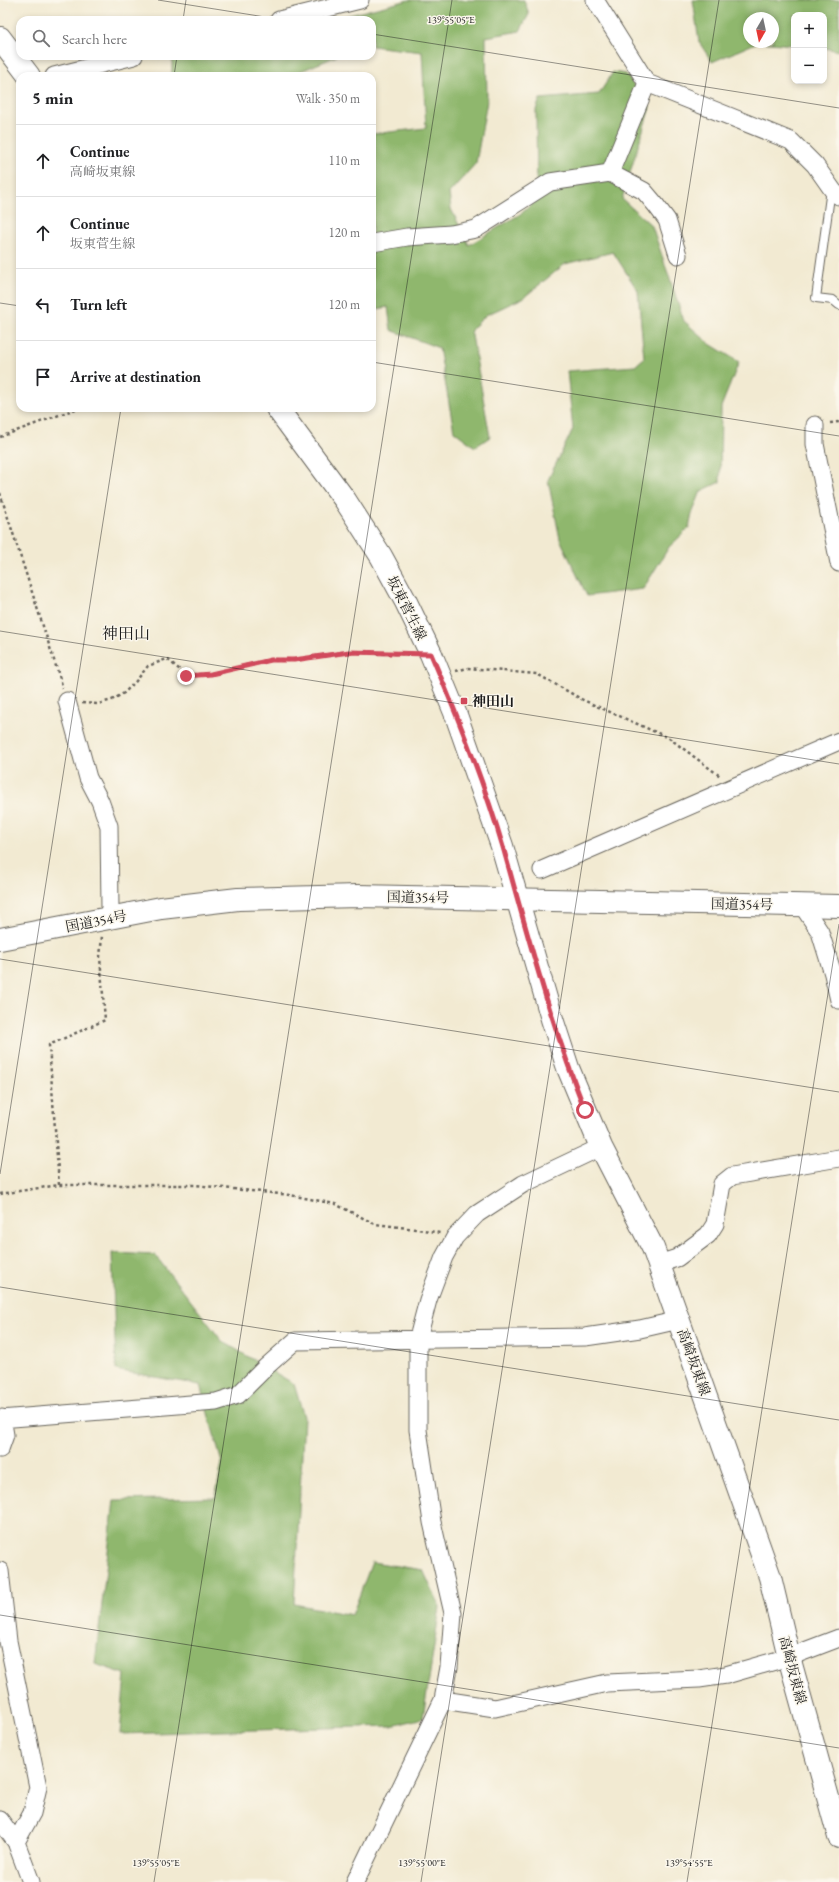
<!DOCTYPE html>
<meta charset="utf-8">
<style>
:root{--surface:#fff;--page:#f6f6f6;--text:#202124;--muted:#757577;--line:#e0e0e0}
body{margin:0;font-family:"EB Garamond","Noto Serif JP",serif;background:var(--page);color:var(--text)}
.controls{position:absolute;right:12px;top:12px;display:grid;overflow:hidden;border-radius:8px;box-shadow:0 2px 6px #0003}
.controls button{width:36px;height:36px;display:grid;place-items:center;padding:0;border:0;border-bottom:1px solid var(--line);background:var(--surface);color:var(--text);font:20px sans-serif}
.compass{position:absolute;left:743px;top:12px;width:36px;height:36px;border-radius:50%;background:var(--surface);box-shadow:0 2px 6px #0003;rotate:189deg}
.stop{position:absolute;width:12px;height:12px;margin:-9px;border:3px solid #d1495b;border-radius:50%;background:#fff}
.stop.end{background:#d1495b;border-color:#fff;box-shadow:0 1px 4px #0008}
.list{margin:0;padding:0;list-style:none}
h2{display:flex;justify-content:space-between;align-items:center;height:52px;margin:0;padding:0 16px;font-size:17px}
h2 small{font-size:13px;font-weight:400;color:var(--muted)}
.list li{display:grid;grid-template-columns:26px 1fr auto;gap:12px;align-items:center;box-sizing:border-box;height:72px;padding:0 16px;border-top:1px solid var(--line)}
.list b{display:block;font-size:15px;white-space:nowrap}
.list p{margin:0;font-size:13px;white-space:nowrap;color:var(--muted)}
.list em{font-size:13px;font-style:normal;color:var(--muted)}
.icon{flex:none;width:22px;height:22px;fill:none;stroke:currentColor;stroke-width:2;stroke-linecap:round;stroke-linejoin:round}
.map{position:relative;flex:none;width:839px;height:1882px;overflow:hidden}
.search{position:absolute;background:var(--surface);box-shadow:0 2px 6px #0003;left:16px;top:16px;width:360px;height:44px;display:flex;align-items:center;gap:10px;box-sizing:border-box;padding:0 14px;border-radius:12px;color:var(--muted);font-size:15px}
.panel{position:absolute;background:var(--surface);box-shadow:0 2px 6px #0003;left:16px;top:72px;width:360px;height:340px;border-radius:12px}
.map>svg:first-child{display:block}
.forest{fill:#8fb76d;stroke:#566a44;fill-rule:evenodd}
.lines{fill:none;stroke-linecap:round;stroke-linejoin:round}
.lane-casing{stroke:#67645c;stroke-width:10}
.street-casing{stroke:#67645c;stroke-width:19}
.secondary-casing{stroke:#67645c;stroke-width:24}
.highway-casing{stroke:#67645c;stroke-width:24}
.path{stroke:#67645c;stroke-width:2.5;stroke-dasharray:3 3;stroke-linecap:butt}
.lane{stroke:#fff;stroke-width:8}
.street{stroke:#fff;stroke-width:17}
.secondary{stroke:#fff;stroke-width:22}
.highway{stroke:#fff;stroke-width:22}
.route{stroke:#d1495b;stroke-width:5}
.ticks{fill:none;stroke:#1c1c1c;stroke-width:1;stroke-opacity:0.45}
.poi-dot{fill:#d1495b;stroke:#fbf7ec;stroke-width:1.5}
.labels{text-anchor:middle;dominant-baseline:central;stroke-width:3;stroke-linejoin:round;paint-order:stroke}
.street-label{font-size:14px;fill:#1c1c1c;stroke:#fbf7ec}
.poi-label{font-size:14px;font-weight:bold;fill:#1c1c1c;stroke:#fbf7ec;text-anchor:start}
.quarter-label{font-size:16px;fill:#1c1c1c;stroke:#fbf7ec}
.ticks-label{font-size:10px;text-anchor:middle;fill:#1c1c1c;stroke:#fbf7ec;stroke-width:3;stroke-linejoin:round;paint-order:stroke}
</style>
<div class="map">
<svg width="839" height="1882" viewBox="0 0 839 1882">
<rect width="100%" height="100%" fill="#fbf7ec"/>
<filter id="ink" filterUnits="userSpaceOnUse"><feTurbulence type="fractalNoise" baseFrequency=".025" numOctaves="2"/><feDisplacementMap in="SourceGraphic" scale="8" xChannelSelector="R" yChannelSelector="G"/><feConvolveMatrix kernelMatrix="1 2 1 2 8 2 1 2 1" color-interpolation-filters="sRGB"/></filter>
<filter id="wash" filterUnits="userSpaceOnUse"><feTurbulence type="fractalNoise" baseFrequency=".012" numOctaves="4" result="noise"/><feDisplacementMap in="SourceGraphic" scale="16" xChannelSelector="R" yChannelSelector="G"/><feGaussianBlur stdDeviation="0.9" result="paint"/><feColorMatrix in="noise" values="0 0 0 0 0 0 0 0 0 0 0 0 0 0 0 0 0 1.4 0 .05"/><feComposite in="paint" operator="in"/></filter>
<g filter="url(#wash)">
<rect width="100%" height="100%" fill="#f2ead2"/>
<path class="forest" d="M409 0H524L529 14 520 31 486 37 487 101 476 163 449 193 451 209 469 245 522 213 537 199 536 110 540 99 599 94 613 72 626 74 650 107 622 199 652 226 684 321 710 344 739 362 721 407 720 482 701 491 692 514 689 528 669 547 643 589 587 596 560 539 548 480 573 429 567 371 635 366 644 358 638 291 613 252 565 264 523 298 486 315 471 330 490 437 475 447 454 431 439 348 391 330 388 307 372 310V134L426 128 422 52 372 46V20H329Z
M693 0H839V51L824 48V15H794V45L758 42 712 62 699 42ZM749 18H773V42H749Z
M183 56H337L296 73 295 76H172V59Z
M112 1253 155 1255 222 1341 294 1384 304 1417 294 1604 352 1615 372 1562 423 1570 440 1607 423 1718 392 1726 120 1734 125 1674 95 1664 114 1500 215 1498 222 1463 200 1385 116 1370Z"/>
</g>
<g filter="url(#ink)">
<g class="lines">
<g class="lane-casing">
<path id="lane" d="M831 189 816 298 833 300 839 305"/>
</g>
<g class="street-casing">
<path id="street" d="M595 0 647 83 791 141 815 165 834 192 839 196
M279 20 360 0
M54 76 134 56
M610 173 647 83
M372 243 407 237 451 234 476 229 550 182 610 173 644 191 655 204 667 220 678 255
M815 425V444L839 563
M67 701 88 778 100 801 109 826 110 908 107 919
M542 870 839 741
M802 905 820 932 833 974 839 1000
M658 1264 677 1258 708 1235 715 1224 722 1184 732 1176 839 1158
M0 1419 216 1402 238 1395 267 1366 295 1341 585 1337 640 1329 679 1320
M0 1449 5 1435 2 1418
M0 1571 8 1641 38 1787 32 1813 16 1842
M443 1700 495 1708 607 1683 699 1679 726 1675 789 1657 839 1638
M0 1820 16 1842 31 1882
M355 1882 443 1700 449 1667 453 1613 432 1522 418 1430V1338L428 1300 444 1257 455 1237 477 1214 523 1184 601 1147"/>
</g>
<g class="secondary-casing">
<path id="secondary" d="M0 38 29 76
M277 408 345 500 381 556 406 602 431 654 456 715 502 846 552 1019 568 1068 601 1147 653 1248 770 1577 789 1657 839 1837"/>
</g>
<g class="highway-casing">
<path id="highway" d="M0 939 161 908 238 899 358 896 839 906"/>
</g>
<path class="path" d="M830 423 839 422
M0 437 78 408
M0 493 63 688
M456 671 468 668 537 674 583 700 669 738 720 776
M82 703 98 704 112 700 124 693 136 681 148 666 167 659 186 675 211 674 271 660H294L349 652 412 654
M59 1185 49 1045 105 1020 100 957 102 936
M0 1194 59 1185H195L290 1195 335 1204 375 1224 424 1230 440 1233"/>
<use href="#lane" class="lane"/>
<use href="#street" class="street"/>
<use href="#secondary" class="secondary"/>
<use href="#highway" class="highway"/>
</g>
</g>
<g class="lines" filter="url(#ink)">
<path class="route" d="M186 676 211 674 271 660H294L349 652 431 654C458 717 484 782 503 847 528 936 551 1024 585 1110"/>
</g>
<path class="ticks" d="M158 0 284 20M183 20 186 0M372 34 839 108M174 76 177 56M0 303 20 306M372 362 839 436M0 631 839 764M0 959 839 1092M0 1174 121 408M0 1287 839 1420M0 1615 839 1748M154 1882 452 0M421 1882 719 0M687 1882 839 924"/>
<rect class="poi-dot" x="460" y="697" width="8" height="8" rx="2"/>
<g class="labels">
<g class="street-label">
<text transform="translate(407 608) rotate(63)">坂東菅生線</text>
<text transform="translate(418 897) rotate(1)">国道354号</text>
<text transform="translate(742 904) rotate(1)">国道354号</text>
<text transform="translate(96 921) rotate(-11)">国道354号</text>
<text transform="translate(694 1362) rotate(70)">高崎坂東線</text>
<text transform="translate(793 1670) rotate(75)">高崎坂東線</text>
</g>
<g class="poi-label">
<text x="472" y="701">神田山</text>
</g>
<g class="quarter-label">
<text x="126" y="633">神田山</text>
</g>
</g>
<g class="ticks-label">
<text x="451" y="23">139°55'05"E</text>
<text x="156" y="1866">139°55'05"E</text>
<text x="422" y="1866">139°55'00"E</text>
<text x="689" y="1866">139°54'55"E</text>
</g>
</svg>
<div class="controls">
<button>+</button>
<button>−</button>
</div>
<svg class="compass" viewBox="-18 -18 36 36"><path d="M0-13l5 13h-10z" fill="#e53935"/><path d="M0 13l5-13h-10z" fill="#757577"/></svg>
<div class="stop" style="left:585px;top:1110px"></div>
<div class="stop end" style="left:186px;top:676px"></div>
<div class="search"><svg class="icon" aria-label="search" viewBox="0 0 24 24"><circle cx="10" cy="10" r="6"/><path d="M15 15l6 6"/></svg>Search here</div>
<section class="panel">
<h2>5 min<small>Walk · 350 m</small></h2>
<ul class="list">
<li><svg class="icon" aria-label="ahead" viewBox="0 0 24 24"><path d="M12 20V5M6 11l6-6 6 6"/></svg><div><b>Continue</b><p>高崎坂東線</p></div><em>110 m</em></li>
<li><svg class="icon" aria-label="ahead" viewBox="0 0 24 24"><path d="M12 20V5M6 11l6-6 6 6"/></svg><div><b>Continue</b><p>坂東菅生線</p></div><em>120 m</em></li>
<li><svg class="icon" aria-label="left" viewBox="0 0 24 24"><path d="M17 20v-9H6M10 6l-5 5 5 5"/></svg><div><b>Turn left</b></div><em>120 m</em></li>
<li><svg class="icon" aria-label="arrive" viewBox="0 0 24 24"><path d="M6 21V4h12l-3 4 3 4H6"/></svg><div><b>Arrive at destination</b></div></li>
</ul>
</section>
</div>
